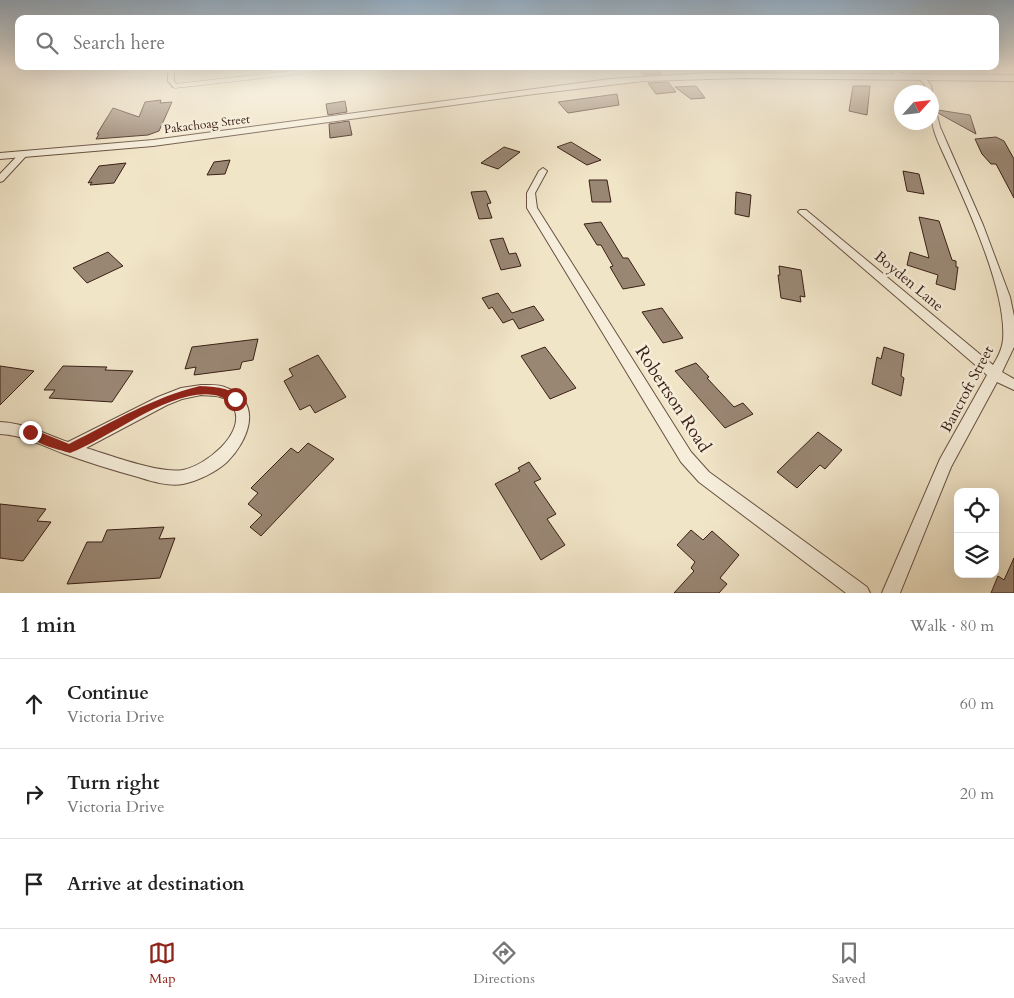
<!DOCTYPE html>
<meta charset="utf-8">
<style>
:root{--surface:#fff;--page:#f2f2f2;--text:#222;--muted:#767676;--line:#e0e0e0;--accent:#8f2418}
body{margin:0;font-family:Cardo,serif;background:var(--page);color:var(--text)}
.controls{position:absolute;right:15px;bottom:15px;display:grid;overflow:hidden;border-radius:10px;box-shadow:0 5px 20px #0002}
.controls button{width:45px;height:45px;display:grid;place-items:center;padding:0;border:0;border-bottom:1px solid var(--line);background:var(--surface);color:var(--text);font:25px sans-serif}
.compass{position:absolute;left:894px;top:85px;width:45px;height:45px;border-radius:50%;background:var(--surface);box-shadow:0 5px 20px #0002;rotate:63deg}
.stop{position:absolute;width:15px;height:15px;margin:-11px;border:4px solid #8f2418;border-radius:50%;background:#fff}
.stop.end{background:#8f2418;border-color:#fff;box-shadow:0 1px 5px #0008}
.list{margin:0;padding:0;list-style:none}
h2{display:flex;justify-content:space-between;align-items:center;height:65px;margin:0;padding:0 20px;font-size:21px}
h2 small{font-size:16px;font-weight:400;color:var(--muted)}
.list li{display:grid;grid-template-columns:32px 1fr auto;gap:15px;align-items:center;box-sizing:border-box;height:90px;padding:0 20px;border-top:1px solid var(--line)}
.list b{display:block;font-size:19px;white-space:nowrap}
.list p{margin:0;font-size:16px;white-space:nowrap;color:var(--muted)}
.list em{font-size:16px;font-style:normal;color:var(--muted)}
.icon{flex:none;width:28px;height:28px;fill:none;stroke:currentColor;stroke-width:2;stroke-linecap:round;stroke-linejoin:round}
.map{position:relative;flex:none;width:1014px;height:593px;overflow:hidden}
.search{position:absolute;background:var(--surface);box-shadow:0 5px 20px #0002;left:15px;right:15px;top:15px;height:55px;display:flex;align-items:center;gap:12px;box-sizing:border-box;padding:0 18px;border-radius:10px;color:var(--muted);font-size:19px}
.sheet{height:335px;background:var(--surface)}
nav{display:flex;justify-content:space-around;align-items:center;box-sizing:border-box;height:70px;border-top:1px solid var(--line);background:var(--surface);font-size:14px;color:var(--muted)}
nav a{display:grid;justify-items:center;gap:2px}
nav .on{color:var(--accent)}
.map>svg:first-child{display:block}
.building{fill:#998673;stroke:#3a2016}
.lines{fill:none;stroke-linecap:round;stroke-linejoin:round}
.service-casing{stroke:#685142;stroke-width:5}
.minor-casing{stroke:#685142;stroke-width:2}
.tertiary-casing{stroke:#685142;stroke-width:2}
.service{stroke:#f6eedb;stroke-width:4}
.minor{fill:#f6eedb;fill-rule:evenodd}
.tertiary{fill:#f6eedb;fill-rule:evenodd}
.route{fill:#8f2418}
.labels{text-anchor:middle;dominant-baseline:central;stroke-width:5;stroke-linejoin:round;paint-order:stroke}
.far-street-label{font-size:12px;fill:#3a2016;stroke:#f6eedb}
.street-label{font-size:15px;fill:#3a2016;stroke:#f6eedb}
.near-street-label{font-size:18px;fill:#3a2016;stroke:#f6eedb}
</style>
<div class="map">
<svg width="1014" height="593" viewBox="0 0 1014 593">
<rect width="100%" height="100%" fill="#f1e5c8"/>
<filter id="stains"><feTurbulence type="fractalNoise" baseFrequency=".004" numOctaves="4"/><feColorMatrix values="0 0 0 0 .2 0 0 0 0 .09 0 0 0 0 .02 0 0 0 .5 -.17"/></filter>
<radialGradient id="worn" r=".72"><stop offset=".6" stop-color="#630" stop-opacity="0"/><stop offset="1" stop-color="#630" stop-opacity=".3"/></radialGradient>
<path class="building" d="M638 69H658L662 74 643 75Z
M668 82 676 92 656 94 648 83Z
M696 86 705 98 691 99 675 87Z
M853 86H870L867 115 849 111Z
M617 94 619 105 568 113 558 102Z
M161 100 160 103 172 102 159 131 148 135 96 139 99 134H97L113 108 139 117 145 102Z
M345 101 347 112 328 115 326 104Z
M938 110 970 115 976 134 938 113Z
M349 121 352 135 330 138 329 124Z
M996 137 1004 141 1014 159V198L996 164H991L982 154 975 139Z
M571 142 601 160 587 165 557 147Z
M504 147 520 152 498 169 481 163Z
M230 160 225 174 207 175 214 162Z
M126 163 114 183 90 185 92 182 88 183 99 166Z
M903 171 919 174 924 194 907 191Z
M589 180H607L611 202H592Z
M486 191 491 203 487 204 492 218 479 219 471 192Z
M736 192 751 195 749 217 735 214Z
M919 217 939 221 952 260 956 261V267H958L955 290 936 284 938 275 907 265 910 252 929 258Z
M601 222 623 258H628L645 285 623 289 610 267 613 266 601 245H597L584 224Z
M503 238 509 254 516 253 521 266 501 270 490 240Z
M108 252 123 266 87 283 73 268Z
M779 266 801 270 805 297 800 296 801 302 781 298 778 275H780Z
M498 293 512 313 534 306 544 320 519 329 513 319 503 323 492 307 489 309 482 298Z
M662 308 683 338 663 343 642 312Z
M258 339 253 360 242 362 240 369 194 375 196 367 185 369 192 347Z
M545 347 576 388 550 399 521 356Z
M884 347 904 354 901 376 904 378 901 396 872 384 877 357 881 359Z
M318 355 346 397 315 413 310 405 300 410 284 381 293 376 289 369Z
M696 363 709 377 707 378 734 407 743 403 753 414 725 428 675 371Z
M0 366 34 371 0 405Z
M63 366 107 367 105 370 133 371 112 402 49 398 55 390H44Z
M818 432 842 450 825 469 820 465 797 488 777 472Z
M308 443 334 459 261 536 250 527 262 515 248 504 258 493 251 488 291 448 298 453Z
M529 462 541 479 534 482 556 514 547 519 565 545 541 560 495 484 520 471 518 468Z
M0 504 46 509 37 521 51 522 23 561 0 558Z
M164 527 159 539 175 538 160 578 67 584 87 542H102L107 530Z
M691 530 703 540 712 531 739 555 720 578 727 584 719 593H674L694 571 691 568 695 562 677 545Z
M1014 558V593H991L998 576 1004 580Z"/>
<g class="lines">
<g class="service-casing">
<path id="service" d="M175 86 308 71"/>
</g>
<g class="minor-casing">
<path id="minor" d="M168 69H174V81L178 86 177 87H173L168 81Z
M886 69H894L911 78 906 79Z
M920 77H924L931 85 932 92V93L926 92 925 85 919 78Z
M932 109 936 111 940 127 983 225 1010 297 1014 316V347L1002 372 1014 379V390L997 382 951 467 900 593H882L940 459 987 375 798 212 800 210H806L993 365C998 357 1002 349 1003 340 1007 293 969 210 949 166 941 147 929 128 932 109Z
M20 153 27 155 3 181 0 182V174Z
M543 168 547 171 535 193 537 208 691 452 709 472 867 587 870 593H846L699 482 681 462 527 208V193L539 171Z
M201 385C209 385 220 384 227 388 264 403 248 441 227 462 216 472 198 481 183 484 169 487 151 481 138 477 112 470 87 462 62 453 41 445 23 435 0 434V422C25 423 45 434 68 442L158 397 181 388ZM201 395C207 396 214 395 220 397 226 398 232 403 234 408 246 434 205 466 183 470 159 474 110 455 86 448L167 405 182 399Z"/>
</g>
<g class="tertiary-casing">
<path id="tertiary" d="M709 73 1014 75V81L743 78 643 81 534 94 153 146 0 159V153L153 140 610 79Z"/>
</g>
<use href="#service" class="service"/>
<use href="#minor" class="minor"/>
<use href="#tertiary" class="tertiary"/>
</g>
<linearGradient id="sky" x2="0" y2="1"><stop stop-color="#93adc3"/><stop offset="0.45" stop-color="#f9f3e6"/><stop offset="1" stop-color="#f9f3e6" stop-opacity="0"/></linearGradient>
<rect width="1014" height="152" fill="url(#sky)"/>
<path class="route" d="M200 386C214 387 232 387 240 399L235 403C228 401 222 396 214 395 170 388 111 438 70 453 57 449 33 444 25 432L30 428 69 444C112 422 154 397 200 386Z"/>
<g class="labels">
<g class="far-street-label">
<text transform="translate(207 124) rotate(-7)">Pakachoag Street</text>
</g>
<g class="street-label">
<text transform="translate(909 281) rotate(40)">Boyden Lane</text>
<text transform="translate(967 389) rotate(-62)">Bancroft Street</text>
</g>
<g class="near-street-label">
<text transform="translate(673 399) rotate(57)">Robertson Road</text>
</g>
</g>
<rect width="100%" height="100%" filter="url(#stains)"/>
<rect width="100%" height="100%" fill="url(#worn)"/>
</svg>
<div class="controls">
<button><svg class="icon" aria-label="locate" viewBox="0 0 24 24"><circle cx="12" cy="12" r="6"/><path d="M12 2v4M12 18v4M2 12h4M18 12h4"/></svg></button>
<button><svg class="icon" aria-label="layers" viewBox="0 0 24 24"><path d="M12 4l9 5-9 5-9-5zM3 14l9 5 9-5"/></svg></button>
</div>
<svg class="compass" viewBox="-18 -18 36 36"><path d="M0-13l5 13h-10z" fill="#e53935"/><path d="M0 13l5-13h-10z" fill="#767676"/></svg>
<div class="stop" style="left:235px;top:399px"></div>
<div class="stop end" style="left:30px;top:432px"></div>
<div class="search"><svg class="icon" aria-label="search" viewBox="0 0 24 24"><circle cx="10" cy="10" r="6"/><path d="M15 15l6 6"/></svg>Search here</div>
</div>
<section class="sheet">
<h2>1 min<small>Walk · 80 m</small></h2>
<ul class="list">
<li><svg class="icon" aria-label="ahead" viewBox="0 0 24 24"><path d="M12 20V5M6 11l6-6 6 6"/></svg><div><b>Continue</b><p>Victoria Drive</p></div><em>60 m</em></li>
<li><svg class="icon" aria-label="right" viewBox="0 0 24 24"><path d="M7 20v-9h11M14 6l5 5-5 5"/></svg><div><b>Turn right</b><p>Victoria Drive</p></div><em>20 m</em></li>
<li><svg class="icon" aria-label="arrive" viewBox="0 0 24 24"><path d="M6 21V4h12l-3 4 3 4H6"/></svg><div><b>Arrive at destination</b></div></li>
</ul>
</section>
<nav>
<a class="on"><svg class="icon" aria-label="map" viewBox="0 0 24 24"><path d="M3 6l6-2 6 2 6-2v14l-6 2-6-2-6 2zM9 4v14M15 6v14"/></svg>Map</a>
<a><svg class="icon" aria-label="directions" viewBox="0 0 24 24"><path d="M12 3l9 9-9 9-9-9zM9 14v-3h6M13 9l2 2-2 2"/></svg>Directions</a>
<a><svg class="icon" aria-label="saved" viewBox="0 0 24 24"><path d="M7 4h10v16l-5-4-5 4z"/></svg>Saved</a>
</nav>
